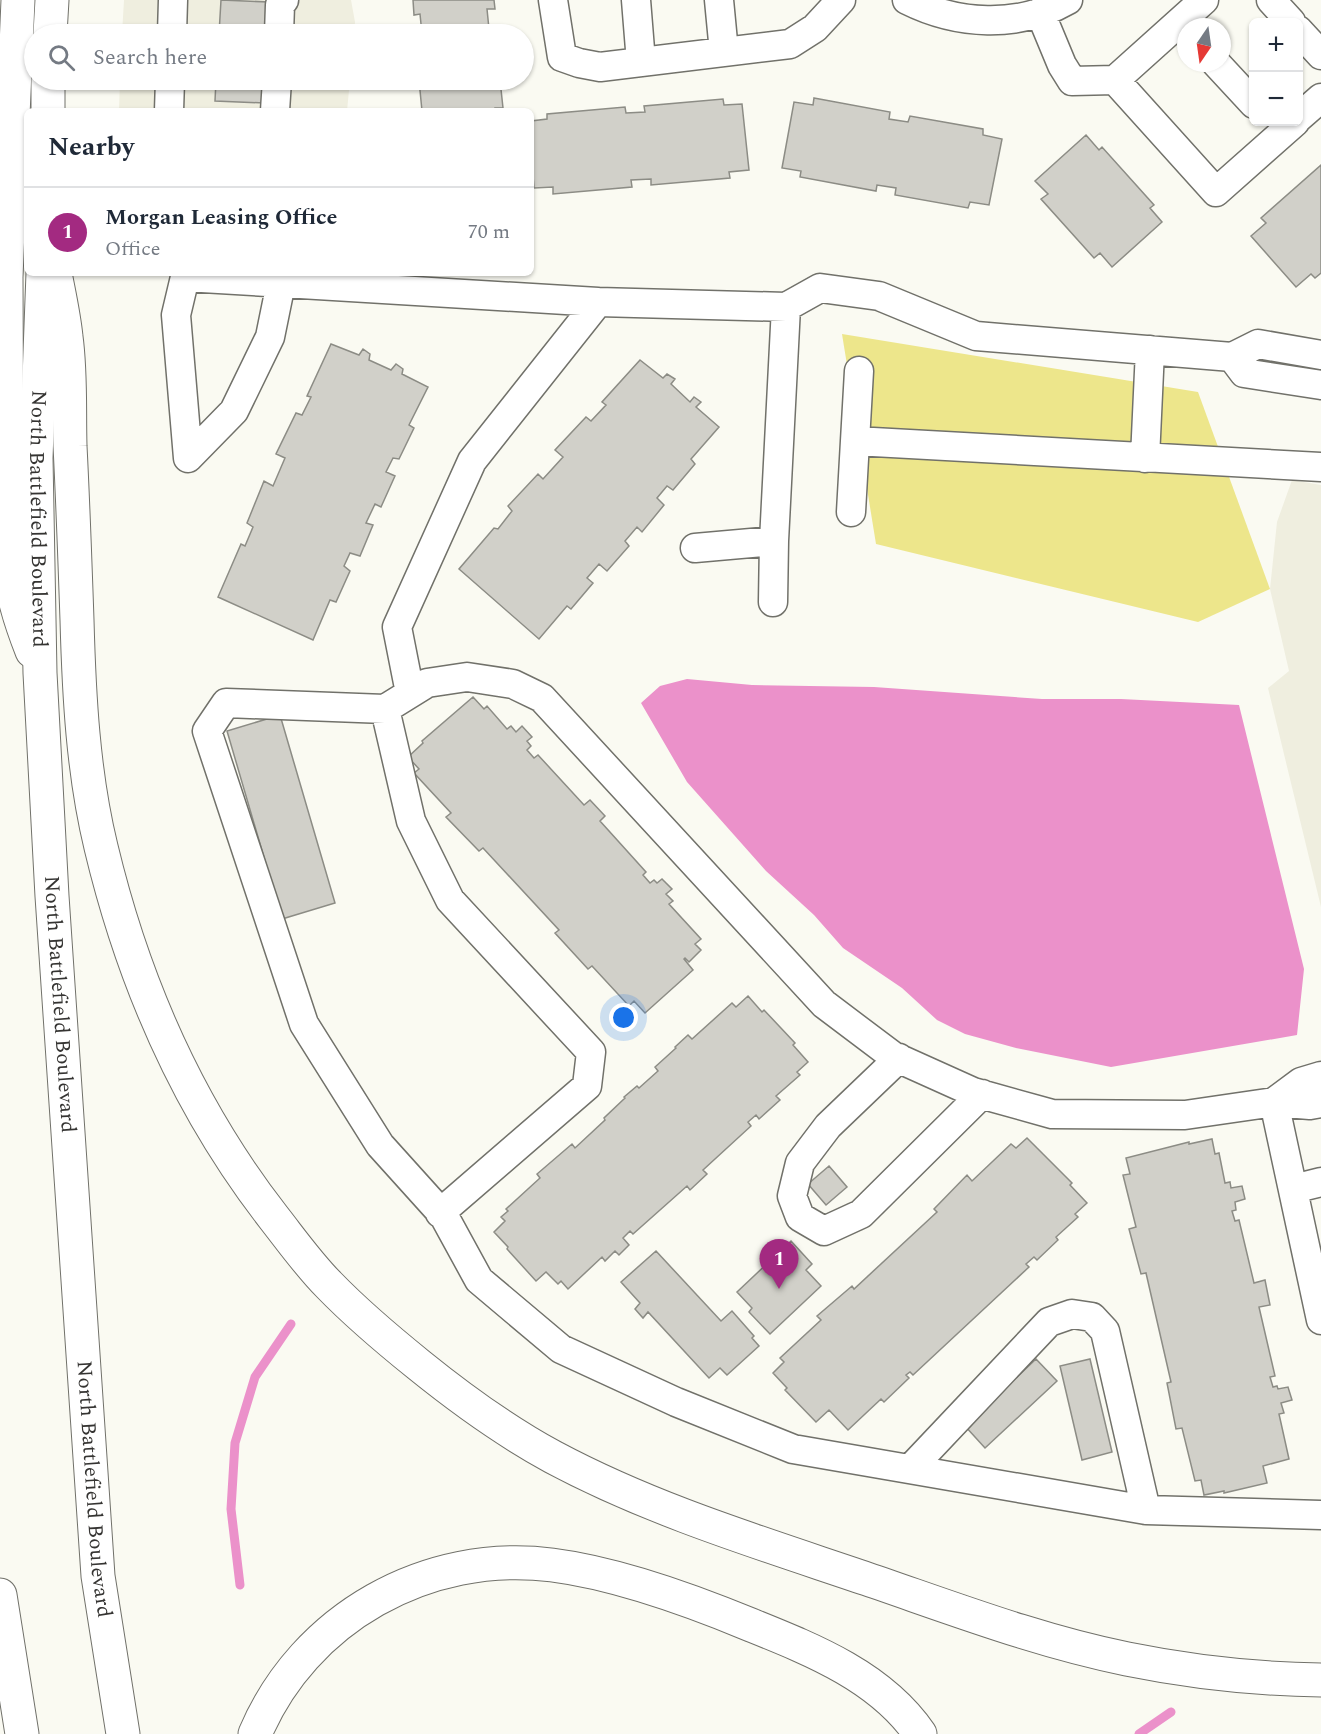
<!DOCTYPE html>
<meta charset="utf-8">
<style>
:root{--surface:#fff;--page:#f2f2f3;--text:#1f2937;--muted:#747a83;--line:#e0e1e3;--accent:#a32a81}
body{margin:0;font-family:Spectral,serif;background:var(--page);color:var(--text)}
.controls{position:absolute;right:18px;top:18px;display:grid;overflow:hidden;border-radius:9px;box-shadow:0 2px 4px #0004}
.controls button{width:54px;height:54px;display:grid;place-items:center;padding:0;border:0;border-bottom:2px solid var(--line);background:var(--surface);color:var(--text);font:30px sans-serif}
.compass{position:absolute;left:1177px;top:18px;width:54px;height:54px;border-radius:50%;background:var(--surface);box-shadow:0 2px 4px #0004;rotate:193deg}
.you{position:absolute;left:624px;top:1018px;width:21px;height:21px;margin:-15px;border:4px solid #fff;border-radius:50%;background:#1a73e8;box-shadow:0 0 0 9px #1a73e833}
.badge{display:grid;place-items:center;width:39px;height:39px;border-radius:50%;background:var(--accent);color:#fff;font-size:20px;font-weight:700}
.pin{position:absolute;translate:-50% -50px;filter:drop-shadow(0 2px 3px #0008)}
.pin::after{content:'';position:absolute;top:32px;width:21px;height:18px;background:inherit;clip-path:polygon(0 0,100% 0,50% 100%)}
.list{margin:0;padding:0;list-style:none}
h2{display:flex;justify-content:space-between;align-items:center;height:78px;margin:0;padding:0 24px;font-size:26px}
h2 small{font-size:20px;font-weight:400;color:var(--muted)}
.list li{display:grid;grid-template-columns:39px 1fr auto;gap:18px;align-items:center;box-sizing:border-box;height:90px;padding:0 24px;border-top:2px solid var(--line)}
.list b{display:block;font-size:22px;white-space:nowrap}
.list p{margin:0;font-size:20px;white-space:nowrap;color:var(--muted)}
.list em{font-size:20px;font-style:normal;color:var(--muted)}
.icon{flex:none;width:33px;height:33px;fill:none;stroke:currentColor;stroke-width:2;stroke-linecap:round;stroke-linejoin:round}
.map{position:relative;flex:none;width:1321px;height:1734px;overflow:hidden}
.search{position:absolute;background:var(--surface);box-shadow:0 2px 4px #0004;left:24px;top:24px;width:510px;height:66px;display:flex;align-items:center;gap:15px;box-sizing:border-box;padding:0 21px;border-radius:33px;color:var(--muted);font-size:22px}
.panel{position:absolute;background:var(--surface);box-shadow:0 2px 4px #0004;left:24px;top:108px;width:510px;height:168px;border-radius:9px}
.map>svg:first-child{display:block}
.built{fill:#efeedf}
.green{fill:#ede68b}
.water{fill:#eb91ca}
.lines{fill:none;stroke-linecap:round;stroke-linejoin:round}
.stream{stroke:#eb91ca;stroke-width:9}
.building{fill:#d1d0c9;stroke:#8c8c85;stroke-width:1.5}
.minor-casing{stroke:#71716a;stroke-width:31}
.major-casing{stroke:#71716a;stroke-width:35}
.highway-casing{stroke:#71716a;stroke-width:35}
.minor{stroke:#fff;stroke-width:28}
.major{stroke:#fff;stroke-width:33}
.highway{stroke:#fff;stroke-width:33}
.labels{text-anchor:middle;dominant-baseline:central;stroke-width:4.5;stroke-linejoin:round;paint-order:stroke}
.street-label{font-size:21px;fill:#353432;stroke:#fafaf2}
</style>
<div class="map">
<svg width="1321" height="1734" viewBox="0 0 1321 1734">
<rect width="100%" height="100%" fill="#fafaf2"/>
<path class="built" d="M124 0H351L355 22 354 34H122Z
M120 80H350L347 111H119Z
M1292 480 1321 485V907L1268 688 1289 671 1270 589 1277 522Z"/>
<path class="green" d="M842 334 1198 392 1270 589 1198 622 876 544Z"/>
<path class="water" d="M687 679 752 685 874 687 1042 699H1121L1239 705 1304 969 1297 1035 1111 1067 1016 1048 965 1034 937 1020 902 988 843 948 814 915 766 871 687 782 641 703 660 686Z"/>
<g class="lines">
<path class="stream" d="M240 1585 231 1509 235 1443 255 1377 291 1324
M1139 1734 1171 1712"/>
</g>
<path class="building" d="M221 0 269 2 267 34H219Z
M413 0H494L495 9H487L489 29 495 28 496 34H421H422L420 14 414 15Z
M216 80H265L264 103 215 101Z
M419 80H500L503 108H495V111H422Z
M814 98 890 112 889 119 908 122 910 116 983 129V135L1002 139 989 205 970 202 968 208 895 195 896 188 877 185 876 191 800 177 801 171 782 168 794 102 813 105Z
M723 99 724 105 742 104 749 170 729 172 730 178 651 185V179L631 180 632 187 553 194V187L534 188 531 152V121L547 119V114L625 107 626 113 645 112 644 106Z
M1086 135 1099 150 1102 147 1154 205 1150 208 1162 222 1112 267 1100 253 1094 258 1041 199 1048 194 1035 181Z
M1321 165V273L1315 278 1311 274 1296 287 1251 236 1266 223 1261 218Z
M331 344 359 355 363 349 370 354 369 360 391 370 396 364 403 369 402 374 428 387 409 425 414 428 399 459 393 458 386 472 395 476 381 507 375 504 366 523 373 525 360 556 350 553 344 566 350 571 336 602 330 600 313 640 218 597 241 544 245 546 253 527 247 523 264 481 273 486 285 458 276 454 296 413 302 415 311 397 307 396Z
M640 360 663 378 667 374 675 379 671 384 690 402 694 397 701 402 696 407 719 427 691 459 695 464 673 490 667 486 657 498 664 505 642 532 637 527 625 541 629 546 607 571 599 564 587 578 593 583 571 609 567 606 539 639 459 569 494 528 498 529 512 511 508 506 538 474 543 479 563 457 555 450 586 417 591 421 606 405 602 402Z
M473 697 484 709 487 706 507 729 511 726 516 732 522 726 532 737 527 741 531 746 527 750 534 758 538 755 584 805 590 800 605 816 600 821 646 872 643 875 650 883 654 880 657 883 662 879 672 889 666 894 673 901 669 904 701 939 695 944 701 950 689 962 685 958 684 959 693 970 645 1013 634 1001 629 1006 592 966 588 969 555 933 559 930 483 848 479 851 446 817 451 813 414 773 419 769 408 757 423 743 422 741Z
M280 715 335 903 282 919 227 731Z
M748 996 762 1012 764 1010 795 1043 793 1045 808 1062 797 1072 800 1075 776 1096 780 1100 759 1119 756 1115 748 1122 751 1126 703 1170 707 1174 690 1190 687 1186 633 1234 630 1231 623 1238 629 1245 619 1255 615 1251 605 1261 602 1257 568 1289 561 1281 558 1284 546 1272 536 1281 507 1249 508 1247 494 1232 505 1221 501 1217 508 1211 506 1209 540 1178 537 1174 572 1144 575 1148 605 1120 604 1118 625 1098 624 1097 637 1086 639 1088 658 1071 655 1067 676 1048 675 1047 688 1035 692 1039 732 1003 736 1007Z
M1027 1138 1072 1183 1070 1185 1087 1203 1075 1214 1078 1217 1056 1237 1058 1240 1037 1260 1034 1257 1026 1264 1029 1267 913 1375 910 1372 906 1375 909 1378 884 1402 881 1399 848 1430 829 1410 816 1422 785 1390 787 1388 773 1373 784 1362 780 1358 821 1320 817 1316 852 1286 854 1289 937 1212 934 1209 967 1175 972 1181 1011 1144 1016 1148Z
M1212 1139 1215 1154 1219 1153 1225 1183 1230 1182 1231 1188 1242 1186 1245 1199 1235 1202 1236 1210 1232 1211 1235 1221 1239 1220 1254 1283 1265 1280 1270 1305 1259 1307 1275 1376 1270 1377 1273 1387 1277 1386 1278 1389 1288 1387 1292 1400 1281 1403 1284 1413 1279 1414 1289 1459 1263 1466 1267 1483 1224 1493V1491L1204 1495 1201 1480 1195 1481 1182 1428 1176 1429 1167 1383 1171 1382 1146 1273 1141 1274 1129 1229 1136 1227 1123 1175 1130 1174 1126 1158 1189 1142V1144Z
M829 1166 847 1187 826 1205 808 1184Z
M791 1241 812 1264 806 1270 821 1286 770 1334 749 1312 752 1308 737 1292Z
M656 1251 721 1321 732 1311 754 1336 752 1338 759 1346 727 1375 720 1368 709 1378 648 1312 643 1318 635 1309 640 1303 621 1282Z
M1036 1359 1057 1381 985 1448 965 1426Z
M1090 1359 1112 1452 1082 1460 1060 1366Z"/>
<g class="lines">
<g class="minor-casing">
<path id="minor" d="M553 0 562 57 579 63 600 67 790 44 815 28 841 0
M636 0 641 62
M719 0 724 52
M907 0C957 25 1018 29 1068 0
M1204 0 1115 80 1216 192 1295 122
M1271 0 1291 22
M1040 12 1062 65 1072 81 1115 80
M1298 30 1321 55
M172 34 173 0
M279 34 280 5 284 0
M1216 63 1254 104
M169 111 170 80
M275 111 277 80
M1298 118 1321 98
M281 283 270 337 234 411 188 458 176 315 185 277 598 302
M1232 357 1244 373 1321 385
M855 441 859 371
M1145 458 1150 350
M851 512 855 441 1321 467
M695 548 774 541
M773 602 774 541 786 307
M410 693 397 627 472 461 598 302 786 307 820 288 879 296 976 336 1232 357 1258 344 1321 355
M385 709 411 821 450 900 591 1052 587 1086 440 1213
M899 1058 828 1126 800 1163 792 1196 800 1217 824 1231 861 1214 982 1094
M1321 1076 1301 1082 1274 1102 1310 1105 1321 1103
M1293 1189 1321 1182
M1321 1320 1274 1102 1185 1115 1052 1114 973 1092 893 1056 824 1004 542 698 513 684 467 677 427 683 385 709 226 703 207 731 304 1024 380 1145 444 1216 479 1280 561 1349 676 1402 793 1449 1146 1510 1321 1515
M911 1468 1049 1322 1072 1314 1092 1317 1105 1331 1146 1510"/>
</g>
<g class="major-casing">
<g id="major">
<path d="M18 0 6 277 7 545C10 586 17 613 32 651"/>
<path d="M50 34 52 0"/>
<path d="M48 111V80"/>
<path id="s1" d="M43 273 36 458 40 673 52 896 98 1576 123 1734"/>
<path d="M0 1595 22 1734"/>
</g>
</g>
<g class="highway-casing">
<path id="highway" d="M55 273C59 294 64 316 66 337 71 373 69 410 70 446 73 504 75 562 77 620 79 695 83 773 101 847 133 981 189 1109 274 1218 292 1241 309 1265 329 1285 357 1314 388 1340 419 1365 461 1399 505 1431 553 1457 652 1510 761 1543 867 1579 952 1608 1038 1641 1127 1659 1191 1672 1256 1679 1321 1680
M255 1734C304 1618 427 1549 552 1565 615 1573 693 1601 751 1625 813 1650 881 1677 920 1734"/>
</g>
<use href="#minor" class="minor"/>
<use href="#major" class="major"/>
<use href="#highway" class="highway"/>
</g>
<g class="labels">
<g class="street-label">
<text stroke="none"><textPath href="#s1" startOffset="246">North Battlefield Boulevard</textPath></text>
<text stroke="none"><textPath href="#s1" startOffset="732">North Battlefield Boulevard</textPath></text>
<text stroke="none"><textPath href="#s1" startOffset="1218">North Battlefield Boulevard</textPath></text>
</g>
</g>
</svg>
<div class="controls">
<button>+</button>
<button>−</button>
</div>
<svg class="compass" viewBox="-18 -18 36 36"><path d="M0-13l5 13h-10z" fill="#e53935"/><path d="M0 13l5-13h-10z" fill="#747a83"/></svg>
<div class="you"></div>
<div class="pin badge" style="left:779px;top:1289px">1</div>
<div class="search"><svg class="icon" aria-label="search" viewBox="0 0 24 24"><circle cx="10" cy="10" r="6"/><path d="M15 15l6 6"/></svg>Search here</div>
<section class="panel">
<h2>Nearby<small></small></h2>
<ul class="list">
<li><span class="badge">1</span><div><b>Morgan Leasing Office</b><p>Office</p></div><em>70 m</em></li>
</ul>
</section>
</div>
